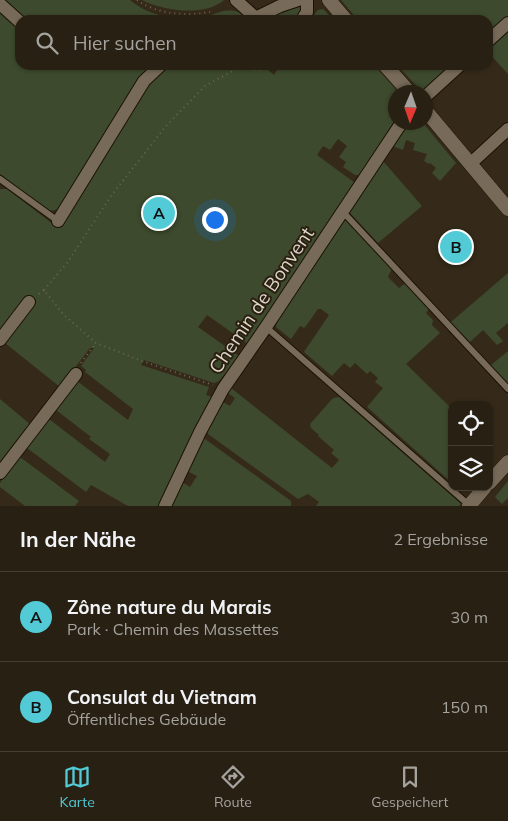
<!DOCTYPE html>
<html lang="de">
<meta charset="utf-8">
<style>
:root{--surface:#282013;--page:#342d21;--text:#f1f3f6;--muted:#a5a3a0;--line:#443e33;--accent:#52cbd7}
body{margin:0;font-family:Mulish,sans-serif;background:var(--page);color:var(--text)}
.controls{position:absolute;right:15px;bottom:15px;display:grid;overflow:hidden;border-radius:10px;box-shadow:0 1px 4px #0004}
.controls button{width:45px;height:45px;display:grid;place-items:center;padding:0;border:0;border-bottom:1px solid var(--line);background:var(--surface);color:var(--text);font:25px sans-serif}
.compass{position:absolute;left:388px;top:85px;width:45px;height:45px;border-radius:50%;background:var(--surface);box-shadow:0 1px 4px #0004;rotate:182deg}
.you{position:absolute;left:214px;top:219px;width:18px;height:18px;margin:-12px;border:4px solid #fff;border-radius:50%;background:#1a73e8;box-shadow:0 0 0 8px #1a73e833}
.badge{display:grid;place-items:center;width:32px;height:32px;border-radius:50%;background:var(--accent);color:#111;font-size:16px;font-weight:700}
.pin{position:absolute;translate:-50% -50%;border:2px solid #fff;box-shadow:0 1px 5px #0006}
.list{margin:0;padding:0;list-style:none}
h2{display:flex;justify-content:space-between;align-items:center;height:65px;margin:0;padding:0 20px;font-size:21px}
h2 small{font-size:16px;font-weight:400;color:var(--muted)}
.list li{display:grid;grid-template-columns:32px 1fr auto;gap:15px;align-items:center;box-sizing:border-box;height:90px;padding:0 20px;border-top:1px solid var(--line)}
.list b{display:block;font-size:19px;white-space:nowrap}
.list p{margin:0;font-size:16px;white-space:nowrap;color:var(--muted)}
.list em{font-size:16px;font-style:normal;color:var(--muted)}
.icon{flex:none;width:28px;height:28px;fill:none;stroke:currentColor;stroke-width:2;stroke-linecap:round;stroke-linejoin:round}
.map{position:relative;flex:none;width:508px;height:506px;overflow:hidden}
.search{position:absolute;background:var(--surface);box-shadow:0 1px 4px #0004;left:15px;right:15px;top:15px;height:55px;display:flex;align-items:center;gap:12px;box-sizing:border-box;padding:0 18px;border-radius:15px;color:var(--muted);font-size:19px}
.sheet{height:245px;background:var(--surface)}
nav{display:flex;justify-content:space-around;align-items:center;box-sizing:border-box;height:70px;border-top:1px solid var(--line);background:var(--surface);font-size:14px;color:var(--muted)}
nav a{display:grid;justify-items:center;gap:2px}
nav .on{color:var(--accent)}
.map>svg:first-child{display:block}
.green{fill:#3d4a2d}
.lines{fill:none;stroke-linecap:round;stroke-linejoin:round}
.service-casing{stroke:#1c1204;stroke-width:8}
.minor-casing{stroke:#1c1204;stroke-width:14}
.tertiary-casing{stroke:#1c1204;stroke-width:15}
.path{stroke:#6d6354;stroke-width:2;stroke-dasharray:1 4;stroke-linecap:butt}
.service{stroke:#776a58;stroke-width:6}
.minor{stroke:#776a58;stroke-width:12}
.tertiary{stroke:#776a58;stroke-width:14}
.labels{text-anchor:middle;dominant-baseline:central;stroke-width:4;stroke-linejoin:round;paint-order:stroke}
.street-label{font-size:19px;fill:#ddd6cc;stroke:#2b2010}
</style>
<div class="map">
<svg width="508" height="506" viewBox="0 0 508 506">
<rect width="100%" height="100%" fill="#352a19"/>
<path class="green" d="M5 0H130C146 14 176 22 197 19 208 17 223 8 235 11 238 11 242 15 245 16L242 20H25Z
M142 0H224C205 17 163 11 142 0Z
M341 0H508V17L488 35V20H358Z
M301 6 303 10 297 20H263Z
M323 9 334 20H310L318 10Z
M0 11 20 30V65H151L134 85 60 209 49 211 0 174Z
M508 31V74L488 52V49Z
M168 65H263L274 75 279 67 276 65H374L398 92H396L395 120 360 175H355L343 167 346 162 339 157 347 146 338 139 330 150 323 146 317 155 355 183 248 344 207 315 198 327 239 356 219 381 214 383 144 360 141 365 209 387 206 395 212 397 162 506H128L91 485 86 492 27 448 49 419 105 462 110 454 89 439 91 437 56 410 77 381 128 420 133 409 85 372 86 370 81 366 94 348H90L60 387 5 343 36 303 29 295 0 332V189H7L58 228 122 122 153 76Z
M397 65H453L422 92Z
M408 123H423L456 163 440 181 432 173 436 168 430 163 429 164 424 161 427 154 413 150 415 143 406 140 403 150 392 146Z
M383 161 422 206 378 243 349 212Z
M345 216 392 268 388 277 399 288 406 283 429 309 426 313 433 320 432 325 440 333 406 364 452 409V483L367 407 383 388 375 382 378 378 370 371 367 374 355 363 350 368 344 363 332 376 304 352 329 315 321 309H318L306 326 304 328 300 326 291 339 276 327 277 322Z
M508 273V323L496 333 503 341 497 345 483 330 470 342 451 322Z
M508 351V383L491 365Z
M231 388 332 468 339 460 331 453 334 450 318 436 319 435 311 428 310 424 333 398 339 397 461 504 459 506H316L319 502 308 494 298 499 208 434 207 430 223 402 230 406 235 398 228 393Z
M0 399 31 425 0 465Z
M205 439 291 501V506H170L182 482 190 487 197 476 189 472 188 467 200 440Z
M20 457 79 501 75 506H25L0 487V483Z
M508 481V498L502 504 495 497Z"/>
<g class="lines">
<g class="service-casing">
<path id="service" d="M0 179 58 221
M343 212 508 389
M266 327 469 505"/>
</g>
<g class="minor-casing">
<path id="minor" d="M236 0 256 18
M0 4 20 22
M251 20 280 6 298 0
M302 20 307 12V0
M488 41 508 23
M426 96 460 65
M470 164 508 129
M58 221 144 81 161 65
M0 340 29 302
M0 473 76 374
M165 506 200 432 223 389 266 327 402 122"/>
</g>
<g class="tertiary-casing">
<path id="tertiary" d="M329 0 346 20
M385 65 409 92
M426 111 508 209
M489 483 508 462
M469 506 485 487"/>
</g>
<path class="path" d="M137 0C158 15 186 16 210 12
M44 290 67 263 111 196 166 126 205 86 238 68 262 70 267 65
M39 294 44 290 63 314 96 343 142 361 213 385
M81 363 96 343"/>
<use href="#service" class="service"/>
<use href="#minor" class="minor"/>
<use href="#tertiary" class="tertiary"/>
</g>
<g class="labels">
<g class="street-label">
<text transform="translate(261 300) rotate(-56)">Chemin de Bonvent</text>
</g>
</g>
</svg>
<div class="controls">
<button><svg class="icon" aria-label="locate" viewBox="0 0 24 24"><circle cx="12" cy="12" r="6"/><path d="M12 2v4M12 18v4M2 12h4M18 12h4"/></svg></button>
<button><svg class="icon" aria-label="layers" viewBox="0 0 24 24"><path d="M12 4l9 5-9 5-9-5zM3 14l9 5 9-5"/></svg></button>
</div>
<svg class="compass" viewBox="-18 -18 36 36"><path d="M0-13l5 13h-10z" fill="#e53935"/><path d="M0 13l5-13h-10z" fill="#a5a3a0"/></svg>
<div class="you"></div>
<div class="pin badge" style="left:159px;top:213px">A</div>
<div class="pin badge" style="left:456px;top:247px">B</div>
<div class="search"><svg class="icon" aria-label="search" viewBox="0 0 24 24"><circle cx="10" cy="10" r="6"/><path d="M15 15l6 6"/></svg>Hier suchen</div>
</div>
<section class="sheet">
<h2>In der Nähe<small>2 Ergebnisse</small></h2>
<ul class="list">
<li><span class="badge">A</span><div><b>Zône nature du Marais</b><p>Park · Chemin des Massettes</p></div><em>30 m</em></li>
<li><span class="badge">B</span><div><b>Consulat du Vietnam</b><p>Öffentliches Gebäude</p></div><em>150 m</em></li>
</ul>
</section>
<nav>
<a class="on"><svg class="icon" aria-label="map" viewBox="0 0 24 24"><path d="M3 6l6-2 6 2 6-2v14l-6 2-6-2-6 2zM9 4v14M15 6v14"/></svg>Karte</a>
<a><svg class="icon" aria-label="directions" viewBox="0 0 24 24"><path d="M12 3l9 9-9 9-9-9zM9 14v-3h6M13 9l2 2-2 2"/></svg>Route</a>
<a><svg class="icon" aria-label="saved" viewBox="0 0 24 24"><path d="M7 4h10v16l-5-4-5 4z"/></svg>Gespeichert</a>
</nav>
